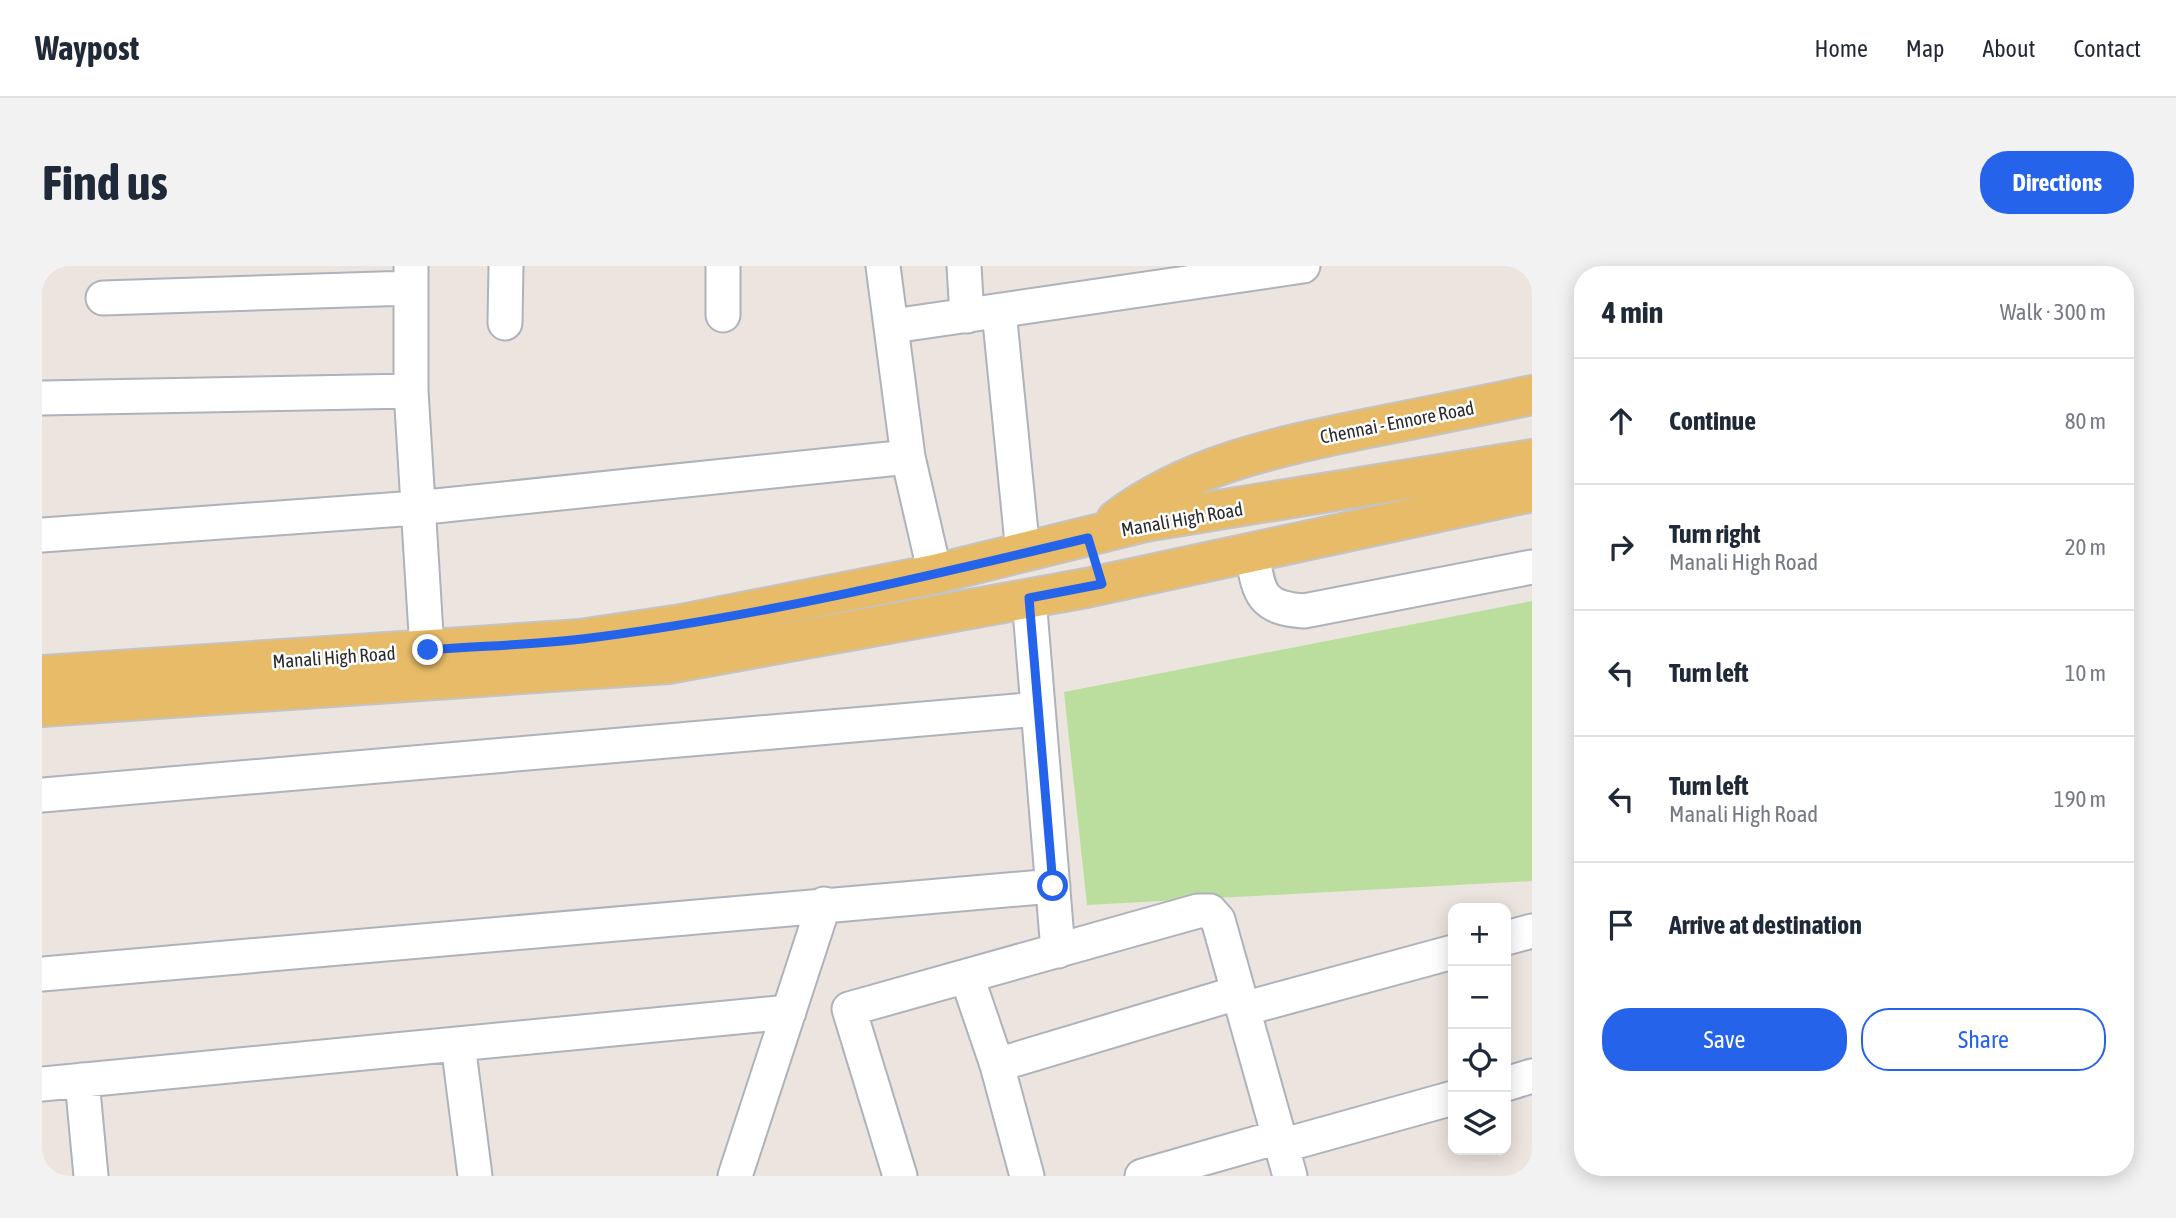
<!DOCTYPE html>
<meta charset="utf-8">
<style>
:root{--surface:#fff;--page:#f2f2f3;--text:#1f2937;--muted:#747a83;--line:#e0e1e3;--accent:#2563eb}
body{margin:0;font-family:"Asap Condensed",sans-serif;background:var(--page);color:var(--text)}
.controls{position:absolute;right:21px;bottom:21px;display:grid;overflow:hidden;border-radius:14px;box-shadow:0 4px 18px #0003}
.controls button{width:63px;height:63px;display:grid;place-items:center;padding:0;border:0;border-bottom:2px solid var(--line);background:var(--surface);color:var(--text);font:35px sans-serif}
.stop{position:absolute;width:21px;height:21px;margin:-16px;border:5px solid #2563eb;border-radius:50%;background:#fff}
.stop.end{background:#2563eb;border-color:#fff;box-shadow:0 2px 7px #0008}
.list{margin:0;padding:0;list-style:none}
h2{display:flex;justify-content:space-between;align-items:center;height:91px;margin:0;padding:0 28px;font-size:30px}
h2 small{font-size:23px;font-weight:400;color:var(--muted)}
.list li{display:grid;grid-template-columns:46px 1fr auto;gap:21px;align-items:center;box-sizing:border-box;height:126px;padding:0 28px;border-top:2px solid var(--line)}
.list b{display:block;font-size:26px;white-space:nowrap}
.list p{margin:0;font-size:23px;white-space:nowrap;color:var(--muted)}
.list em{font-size:23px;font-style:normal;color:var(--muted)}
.actions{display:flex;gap:14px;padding:21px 28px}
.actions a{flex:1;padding:16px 0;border:2px solid var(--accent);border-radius:28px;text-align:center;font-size:24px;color:var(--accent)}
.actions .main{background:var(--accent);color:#fff}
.icon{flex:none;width:38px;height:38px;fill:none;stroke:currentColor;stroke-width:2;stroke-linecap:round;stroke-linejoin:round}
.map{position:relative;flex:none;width:1490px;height:910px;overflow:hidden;border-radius:28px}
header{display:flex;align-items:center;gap:42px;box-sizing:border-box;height:98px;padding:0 35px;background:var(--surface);border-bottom:2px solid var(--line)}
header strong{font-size:33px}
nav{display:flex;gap:38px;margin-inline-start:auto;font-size:24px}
.intro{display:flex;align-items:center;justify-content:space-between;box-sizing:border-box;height:168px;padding:0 42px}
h1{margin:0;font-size:49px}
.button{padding:18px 32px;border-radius:28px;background:var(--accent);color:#fff;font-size:24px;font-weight:700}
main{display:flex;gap:42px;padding:0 42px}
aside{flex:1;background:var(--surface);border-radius:28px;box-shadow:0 4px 18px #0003}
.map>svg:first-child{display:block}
.green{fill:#bbde9e}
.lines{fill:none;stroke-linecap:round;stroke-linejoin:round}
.minor-casing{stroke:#aeb2ba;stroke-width:37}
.major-casing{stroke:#c4c4c4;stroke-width:42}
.minor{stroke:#fff;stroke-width:33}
.major{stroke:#e7bb67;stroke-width:38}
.route{stroke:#2563eb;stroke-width:9}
.labels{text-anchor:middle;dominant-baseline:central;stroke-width:5;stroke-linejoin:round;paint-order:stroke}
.street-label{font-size:19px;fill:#2b2b2b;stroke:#fff}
</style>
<header>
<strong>Waypost</strong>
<nav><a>Home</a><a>Map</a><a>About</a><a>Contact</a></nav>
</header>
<div class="intro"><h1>Find us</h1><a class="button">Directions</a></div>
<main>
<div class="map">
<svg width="1490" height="910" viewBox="0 0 1490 910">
<rect width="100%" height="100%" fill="#ece4de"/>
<path class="green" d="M1490 335V615L1045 639 1022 426Z"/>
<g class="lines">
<g class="minor-casing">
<path id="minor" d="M369 0V125L385 384
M681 0V49
M841 0 866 191 893 308
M922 0 925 50
M61 32 369 22
M957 45 981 287
M463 57 464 0
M851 60 1261 0
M0 132 369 125
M0 269 374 242 866 191
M1210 287C1217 327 1218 342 1262 345L1490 301
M987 332 1016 685
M0 529 996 443
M1464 672 1490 665
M0 708 1011 620
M925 711 955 799 985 910
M1201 743 1411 686
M416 778 433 910
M955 799 1195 727
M40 814 49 910
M0 818 747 746
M1464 818 1490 810
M1239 880 1411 832
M693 910 782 638
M858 910 807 743 1156 645H1168L1176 654 1248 910
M1100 910 1236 871"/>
</g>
<g class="major-casing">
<path id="major" d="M1074 254C1146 199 1235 181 1322 163 1378 152 1434 141 1490 129
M0 409 538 373 639 358 893 308 1103 256 1490 193
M0 441 626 398 1044 322 1490 226"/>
</g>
<use href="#minor" class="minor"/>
<use href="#major" class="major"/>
</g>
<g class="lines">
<path class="route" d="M386 384C437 380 489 379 540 373 710 352 879 312 1046 272L1060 318 987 332 1011 620"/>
</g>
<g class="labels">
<g class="street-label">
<text transform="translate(1355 156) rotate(-11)">Chennai - Ennore Road</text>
<text transform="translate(1140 253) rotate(-10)">Manali High Road</text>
<text transform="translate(292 391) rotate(-4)">Manali High Road</text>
</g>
</g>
</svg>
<div class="controls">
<button>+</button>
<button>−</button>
<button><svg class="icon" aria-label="locate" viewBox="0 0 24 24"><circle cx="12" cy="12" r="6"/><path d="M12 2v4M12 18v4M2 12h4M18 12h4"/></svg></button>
<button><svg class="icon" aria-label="layers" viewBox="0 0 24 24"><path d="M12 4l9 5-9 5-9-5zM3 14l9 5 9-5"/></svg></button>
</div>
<div class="stop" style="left:1011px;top:620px"></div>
<div class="stop end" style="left:386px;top:384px"></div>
</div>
<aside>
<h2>4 min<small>Walk · 300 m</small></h2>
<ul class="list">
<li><svg class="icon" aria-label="ahead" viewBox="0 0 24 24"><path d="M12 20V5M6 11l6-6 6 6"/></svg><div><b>Continue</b></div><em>80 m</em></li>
<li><svg class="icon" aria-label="right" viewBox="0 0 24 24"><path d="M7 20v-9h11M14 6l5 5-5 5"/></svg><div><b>Turn right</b><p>Manali High Road</p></div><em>20 m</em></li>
<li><svg class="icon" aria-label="left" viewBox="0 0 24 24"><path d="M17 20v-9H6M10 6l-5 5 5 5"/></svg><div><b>Turn left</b></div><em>10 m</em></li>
<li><svg class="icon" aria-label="left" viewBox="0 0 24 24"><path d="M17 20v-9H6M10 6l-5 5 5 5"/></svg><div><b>Turn left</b><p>Manali High Road</p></div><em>190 m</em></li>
<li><svg class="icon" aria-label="arrive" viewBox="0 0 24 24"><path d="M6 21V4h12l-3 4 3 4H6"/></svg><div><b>Arrive at destination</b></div></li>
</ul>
<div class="actions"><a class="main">Save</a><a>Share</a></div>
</aside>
</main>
